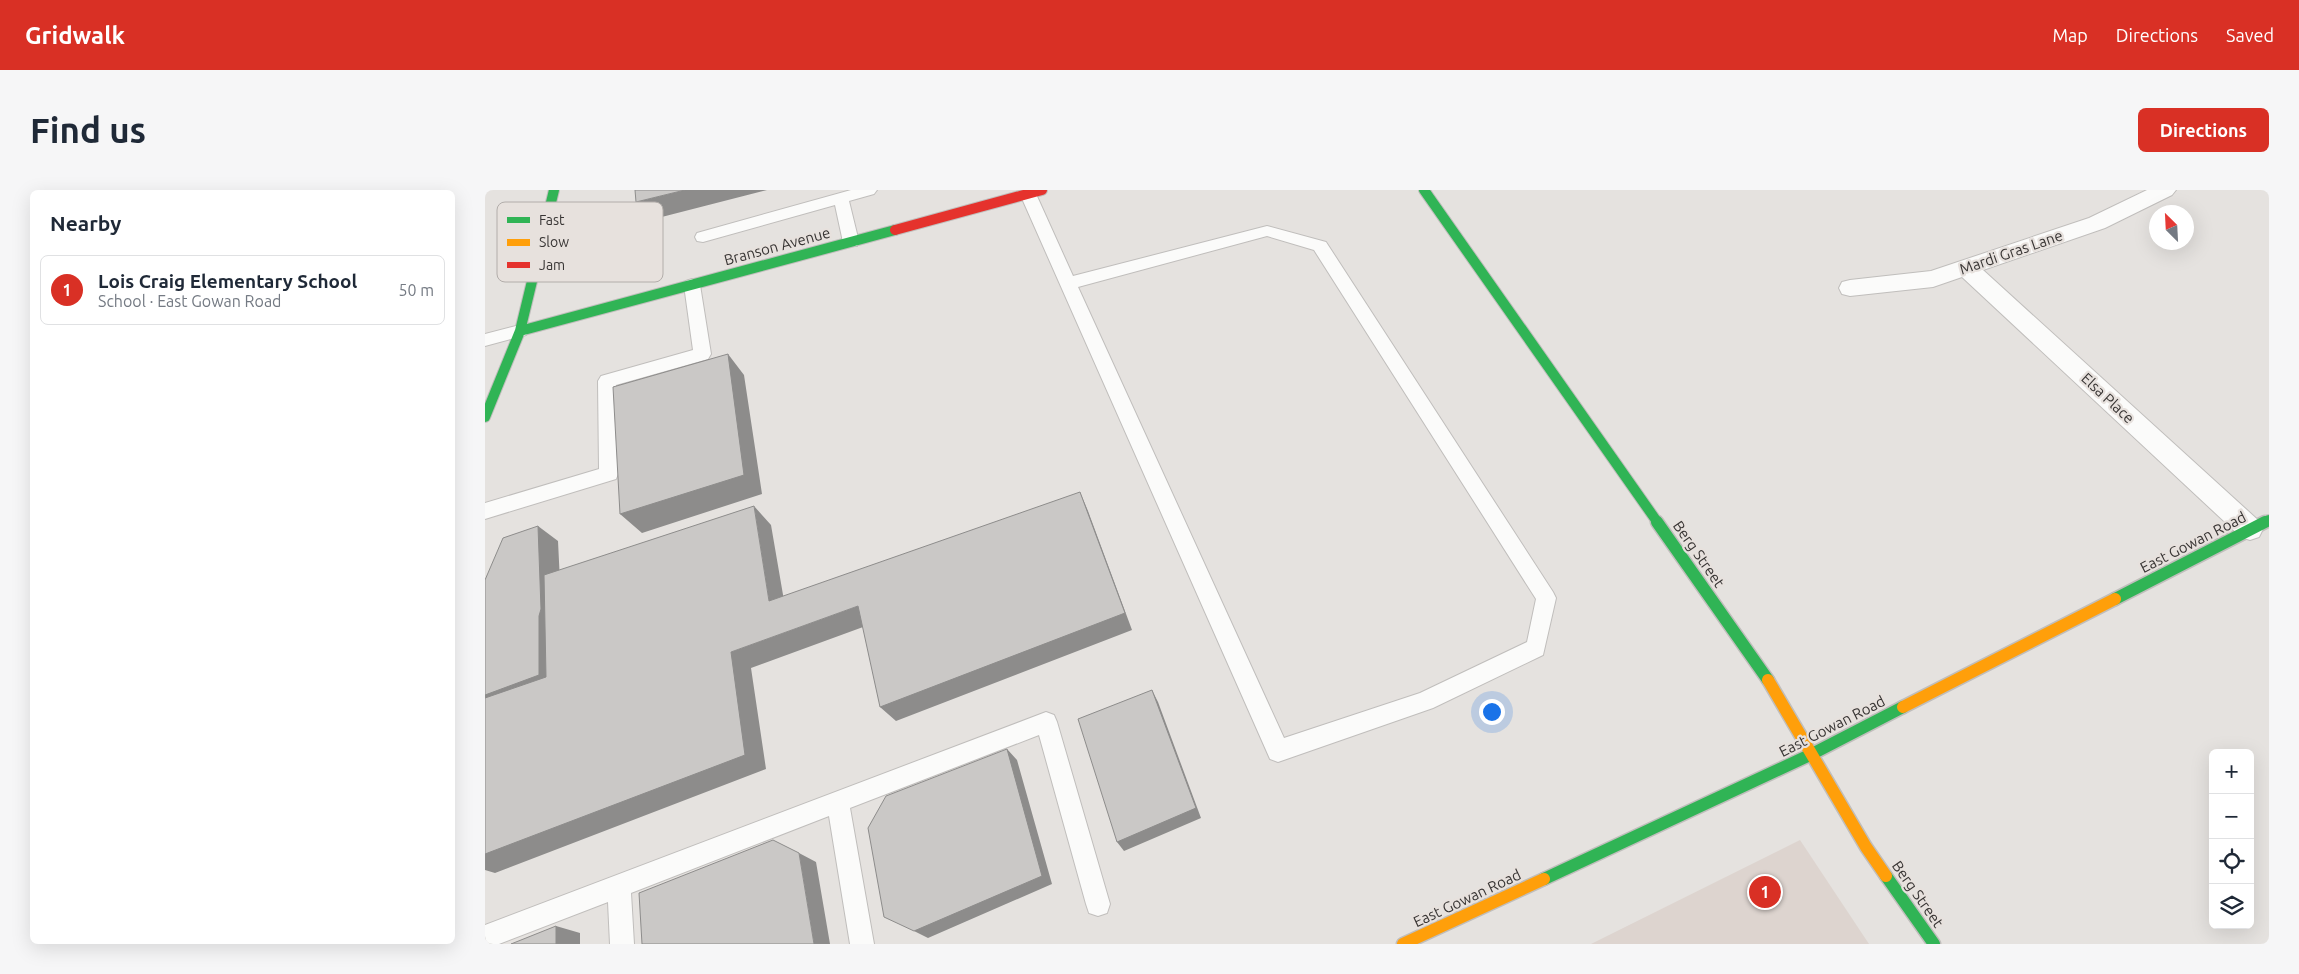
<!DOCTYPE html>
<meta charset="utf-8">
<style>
:root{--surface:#fff;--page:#f6f6f7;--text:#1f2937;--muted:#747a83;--line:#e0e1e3;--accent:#d93025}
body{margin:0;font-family:Ubuntu,sans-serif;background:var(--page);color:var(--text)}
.controls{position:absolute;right:15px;bottom:15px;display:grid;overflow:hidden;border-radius:8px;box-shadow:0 5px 20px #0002}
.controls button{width:45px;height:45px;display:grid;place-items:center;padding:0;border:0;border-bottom:1px solid var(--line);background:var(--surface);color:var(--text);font:25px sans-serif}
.compass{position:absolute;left:1664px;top:15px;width:45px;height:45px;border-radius:50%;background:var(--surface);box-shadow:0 5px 20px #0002;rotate:336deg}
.you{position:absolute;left:1006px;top:521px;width:18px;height:18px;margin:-12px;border:4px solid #fff;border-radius:50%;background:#1a73e8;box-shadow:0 0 0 8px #1a73e833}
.badge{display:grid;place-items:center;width:32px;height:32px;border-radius:50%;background:var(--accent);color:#fff;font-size:16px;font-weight:700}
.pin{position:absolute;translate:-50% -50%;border:2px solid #fff;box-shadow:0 1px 5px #0006}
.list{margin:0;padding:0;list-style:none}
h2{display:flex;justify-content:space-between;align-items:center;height:65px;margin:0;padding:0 20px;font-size:21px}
h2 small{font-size:16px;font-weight:400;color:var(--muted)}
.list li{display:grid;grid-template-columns:32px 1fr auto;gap:15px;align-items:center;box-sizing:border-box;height:70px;margin:0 10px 10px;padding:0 10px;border:1px solid var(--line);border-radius:8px}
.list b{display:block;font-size:19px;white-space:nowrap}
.list p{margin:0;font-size:16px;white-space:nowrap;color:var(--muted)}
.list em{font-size:16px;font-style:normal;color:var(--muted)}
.icon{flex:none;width:28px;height:28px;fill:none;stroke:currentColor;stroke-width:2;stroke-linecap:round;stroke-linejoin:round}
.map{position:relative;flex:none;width:1784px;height:754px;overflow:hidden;border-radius:8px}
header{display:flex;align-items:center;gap:30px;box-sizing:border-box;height:70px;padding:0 25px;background:var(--accent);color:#fff}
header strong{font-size:24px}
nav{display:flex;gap:28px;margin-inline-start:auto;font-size:18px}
.intro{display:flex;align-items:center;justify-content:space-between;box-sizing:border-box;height:120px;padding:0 30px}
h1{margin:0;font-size:35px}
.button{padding:12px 22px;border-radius:8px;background:var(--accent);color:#fff;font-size:18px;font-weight:700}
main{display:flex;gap:30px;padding:0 30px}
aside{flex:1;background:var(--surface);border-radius:8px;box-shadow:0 5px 20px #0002}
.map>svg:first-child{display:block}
.built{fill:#ddd4cf}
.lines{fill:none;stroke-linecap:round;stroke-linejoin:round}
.lane-casing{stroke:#c0bebc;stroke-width:2}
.street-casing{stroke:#c0bebc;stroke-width:2}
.fast-far1-casing{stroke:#c0bebc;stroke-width:12}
.fast-casing{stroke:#c0bebc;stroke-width:15}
.slow-casing{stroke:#c0bebc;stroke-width:15}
.jam-casing{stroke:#c0bebc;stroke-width:12}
.lane{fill:#fbfbfa;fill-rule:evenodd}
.street{fill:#fbfbfa;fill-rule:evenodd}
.fast-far1{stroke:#30b455;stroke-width:10}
.fast{stroke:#30b455;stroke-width:12}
.slow{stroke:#ff9f0a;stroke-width:12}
.jam{stroke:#e5322d;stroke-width:10}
.shaded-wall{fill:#8d8c8b}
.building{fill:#cac8c6;stroke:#8d8c8b}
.labels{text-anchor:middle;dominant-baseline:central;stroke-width:4.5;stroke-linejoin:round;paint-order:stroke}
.street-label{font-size:15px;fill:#383534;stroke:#e7e1dd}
.key{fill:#e7e1dd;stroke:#b2adaa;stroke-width:1}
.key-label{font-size:14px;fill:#383534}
</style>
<header>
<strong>Gridwalk</strong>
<nav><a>Map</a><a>Directions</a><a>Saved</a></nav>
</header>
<div class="intro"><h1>Find us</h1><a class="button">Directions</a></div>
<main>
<aside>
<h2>Nearby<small></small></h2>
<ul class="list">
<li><span class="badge">1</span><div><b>Lois Craig Elementary School</b><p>School · East Gowan Road</p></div><em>50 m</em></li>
</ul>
</aside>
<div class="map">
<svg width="1784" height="754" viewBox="0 0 1784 754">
<rect width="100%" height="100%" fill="#e5e2df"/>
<path class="built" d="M1315 650 1384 754H1106Z"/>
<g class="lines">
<g class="lane-casing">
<path id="lane" d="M366 0H392L389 4 364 11 374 52 372 56H360L358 52 350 15 218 52 212 51 210 47 212 43Z
M538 0H547L551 4 588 86 782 36 841 52 1068 402 1071 408 1058 465 948 518 793 572 785 569 535 4ZM782 46 829 60 1051 409 1042 452 935 503 799 548 593 97Z
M207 89 213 91 215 95 226 164 223 169 131 195 133 284 131 289 0 329V313L114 279 113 191 116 186 208 160 199 95 201 91Z
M35 135 41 137 44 141 41 145 0 156V144Z
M561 522 569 525 572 532 625 714 622 723 613 726 604 723 601 714 554 545 365 618 389 754H365L344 626 146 703 149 754H125L123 712 14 754H0V735Z"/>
</g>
<g class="street-casing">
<path id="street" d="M1662 0H1691L1687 5 1620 38 1498 80 1774 331 1778 339 1774 347 1765 350 1756 347 1477 87 1448 97 1365 106 1357 104 1354 98 1357 92 1365 90 1446 81 1604 28Z"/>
</g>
<g class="fast-far1-casing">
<path id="fast-far1" d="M939 0 1173 333
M35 141 410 40
M0 227 35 141 69 0
M1778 333 1784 330"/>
</g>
<g class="fast-casing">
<path id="fast" d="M1172 332 1283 490
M1630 409 1780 332
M1401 686 1449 754
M1059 689 1327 564 1418 517"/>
</g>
<g class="slow-casing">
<path id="slow" d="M1283 490 1381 657 1401 686
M1418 517 1630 409
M918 754 1059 689"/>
</g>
<g class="jam-casing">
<path id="jam" d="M410 40 557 0"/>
</g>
<use href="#lane" class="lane"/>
<use href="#street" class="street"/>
<use href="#fast-far1" class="fast-far1"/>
<use href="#fast" class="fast"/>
<use href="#slow" class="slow"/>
<use href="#jam" class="jam"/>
</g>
<path class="shaded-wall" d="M200 0H282L165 30 151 12Z
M243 164 259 185 277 304 157 343 135 324Z
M595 302 603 321 647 440 411 531 395 517Z
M269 316 286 335 302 428 284 411Z
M53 336 73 351 77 433 76 498 0 525V505Z
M373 416 389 433 266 478 281 579 10 683 0 680V664L246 462Z
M667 500 673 512 716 628 639 661 632 652Z
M522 559 532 570 567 694 443 748 429 741Z
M314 663 331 672 345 754H329Z
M71 736 95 743V754H71Z"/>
<path class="building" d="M150 0H200L151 12Z
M243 164 259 285 135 324 128 197Z
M595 302 640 423 395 517 373 416 246 462 260 565 0 664V508L61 487 59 385 269 316 284 411Z
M53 336 56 419 54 426V485L0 505V390L18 348Z
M667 500 711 618 632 652 593 529Z
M522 559 557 686 429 741 399 727 383 638 401 606Z
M288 650 314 663 329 754H157L154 703Z
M71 736V754H26Z"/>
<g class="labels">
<g class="street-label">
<text transform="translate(292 56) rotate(-15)">Branson Avenue</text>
<text transform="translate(1526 62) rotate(-19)">Mardi Gras Lane</text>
<text transform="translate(1623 208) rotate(43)">Elsa Place</text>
<text transform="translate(1708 352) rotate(-27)">East Gowan Road</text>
<text transform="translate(1214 364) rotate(55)">Berg Street</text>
<text transform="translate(1347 536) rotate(-27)">East Gowan Road</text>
<text transform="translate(1433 704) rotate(55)">Berg Street</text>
<text transform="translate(982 708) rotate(-25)">East Gowan Road</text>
</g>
</g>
<rect x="12" y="12" width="166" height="80" rx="8" class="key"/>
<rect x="22" y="27" width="23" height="6" fill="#30b455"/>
<rect x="22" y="49" width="23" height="7" fill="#ff9f0a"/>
<rect x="22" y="72" width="23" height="6" fill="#e5322d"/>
<g class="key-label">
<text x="54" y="35">Fast</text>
<text x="54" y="57">Slow</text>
<text x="54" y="80">Jam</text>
</g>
</svg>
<div class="controls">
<button>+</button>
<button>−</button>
<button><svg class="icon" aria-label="locate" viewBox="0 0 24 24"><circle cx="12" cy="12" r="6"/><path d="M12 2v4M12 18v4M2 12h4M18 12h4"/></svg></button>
<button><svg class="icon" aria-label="layers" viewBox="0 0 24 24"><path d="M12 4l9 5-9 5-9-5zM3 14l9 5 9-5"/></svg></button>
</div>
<svg class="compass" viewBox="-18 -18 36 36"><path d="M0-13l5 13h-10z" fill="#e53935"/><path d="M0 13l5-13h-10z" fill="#747a83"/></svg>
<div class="you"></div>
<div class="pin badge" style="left:1280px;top:702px">1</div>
</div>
</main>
